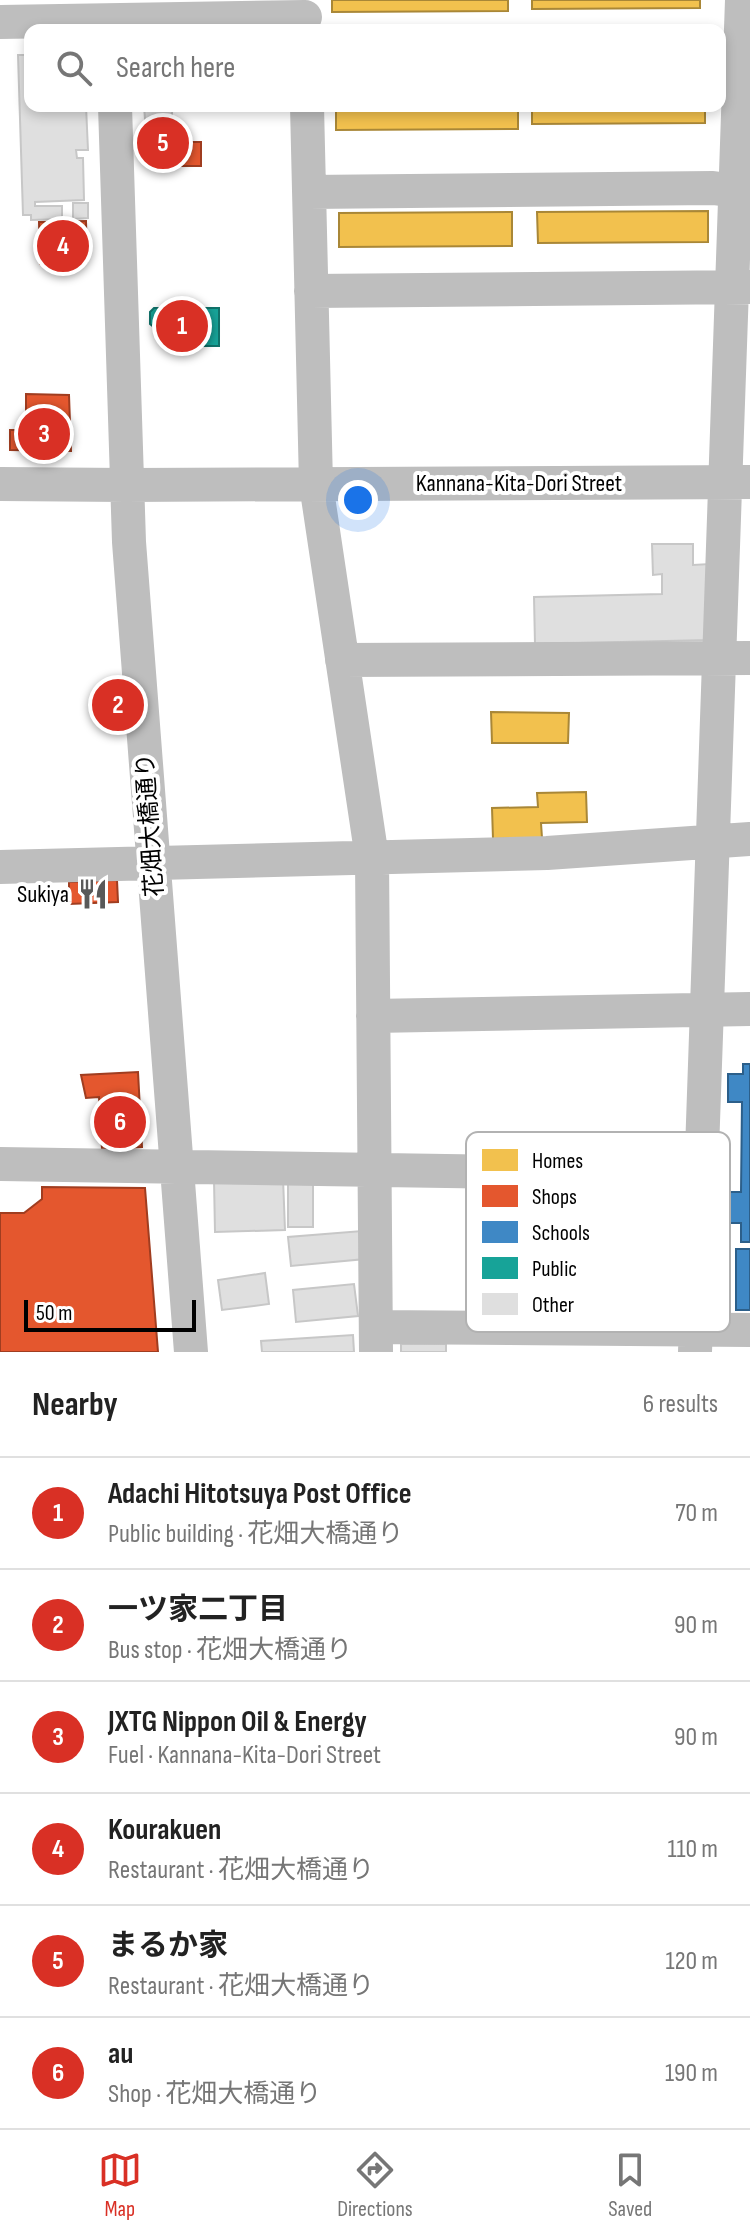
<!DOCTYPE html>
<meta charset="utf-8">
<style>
:root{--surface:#fff;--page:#f6f6f6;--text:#222;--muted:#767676;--line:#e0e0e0;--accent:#d93025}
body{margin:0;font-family:"Sofia Sans Condensed","Noto Sans JP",sans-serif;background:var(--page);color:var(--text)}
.scale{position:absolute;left:24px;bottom:20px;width:172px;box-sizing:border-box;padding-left:8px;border:4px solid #000;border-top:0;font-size:22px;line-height:28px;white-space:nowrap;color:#000;-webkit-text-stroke:6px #fff;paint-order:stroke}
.you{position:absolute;left:358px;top:500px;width:28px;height:28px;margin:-20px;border:6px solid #fff;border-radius:50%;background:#1a73e8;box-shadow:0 0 0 12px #1a73e833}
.badge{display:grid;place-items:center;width:52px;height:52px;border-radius:50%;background:var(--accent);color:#fff;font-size:26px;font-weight:700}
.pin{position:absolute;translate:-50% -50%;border:4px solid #fff;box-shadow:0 2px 8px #0006}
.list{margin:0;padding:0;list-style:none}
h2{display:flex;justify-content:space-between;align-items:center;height:104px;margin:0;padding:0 32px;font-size:34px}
h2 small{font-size:26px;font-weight:400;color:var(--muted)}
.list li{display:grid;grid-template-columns:52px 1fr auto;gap:24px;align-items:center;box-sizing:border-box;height:112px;padding:0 32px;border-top:2px solid var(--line)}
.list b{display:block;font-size:30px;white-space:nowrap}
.list p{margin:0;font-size:26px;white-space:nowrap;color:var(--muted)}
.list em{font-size:26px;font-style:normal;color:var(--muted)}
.icon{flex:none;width:44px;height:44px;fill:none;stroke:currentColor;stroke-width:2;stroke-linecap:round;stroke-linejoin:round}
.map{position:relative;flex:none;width:750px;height:1352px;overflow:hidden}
.search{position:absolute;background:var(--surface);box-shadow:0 4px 12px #0003;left:24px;right:24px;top:24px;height:88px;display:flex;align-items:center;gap:20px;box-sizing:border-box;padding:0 28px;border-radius:16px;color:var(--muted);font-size:30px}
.sheet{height:776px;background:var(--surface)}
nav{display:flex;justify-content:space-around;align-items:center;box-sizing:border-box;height:112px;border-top:2px solid var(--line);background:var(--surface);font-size:22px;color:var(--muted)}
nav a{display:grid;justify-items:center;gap:4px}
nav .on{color:var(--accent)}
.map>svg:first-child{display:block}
.homes{fill:#f2c14e;stroke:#a98737;stroke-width:2}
.shops{fill:#e4572e;stroke:#a03d20;stroke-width:2}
.schools{fill:#3f88c5;stroke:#2c5f8a;stroke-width:2}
.public{fill:#17a398;stroke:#10726a;stroke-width:2}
.building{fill:#dfdfdf;stroke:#c7c7c7;stroke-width:2}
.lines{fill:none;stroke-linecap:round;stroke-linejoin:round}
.minor{stroke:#bebebe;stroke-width:34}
.labels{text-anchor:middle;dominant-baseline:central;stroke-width:8;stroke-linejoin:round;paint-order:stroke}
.street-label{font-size:24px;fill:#000;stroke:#fff}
.poi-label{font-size:24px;fill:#000;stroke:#fff;text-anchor:end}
.key{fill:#fff;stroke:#b2b2b2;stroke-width:2}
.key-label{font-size:22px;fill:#000}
</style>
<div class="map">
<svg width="750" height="1352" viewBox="0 0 750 1352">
<rect width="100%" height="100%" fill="#fff"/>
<path class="homes" d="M332 0H508V11L332 12Z
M532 0H700V8L532 9Z
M336 106H518V129L336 130Z
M532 106H705V123L532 124Z
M708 211V242L538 243 537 212Z
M512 212V246L339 247V213Z
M491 712 569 713 568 743H492Z
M586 792 587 822 541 823 542 838 493 839 492 808 538 807 537 793Z"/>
<path class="shops" d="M142 129H185V142H201V166H149V157H142Z
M86 221 87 262 40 264 39 222Z
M26 394 69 395 71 451 10 450V430H32V410H26Z
M117 880 118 902 69 904V882Z
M138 1072 142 1147 102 1149 99 1097 86 1098 81 1075Z
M42 1187 145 1188 158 1352H0V1213H24L42 1199Z"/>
<path class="schools" d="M743 1064H750V1242H741V1223H727L728 1192H741L742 1102H728V1074H743Z
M736 1249H750V1310H736Z"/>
<path class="public" d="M154 308H219V346H164V328H155L150 324V312Z"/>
<path class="building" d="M27 44H30V106H86L88 150H76L77 158H83L84 200 35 202V206H62V219L31 220V215H23L18 55H28Z
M144 106H172V119H145Z
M73 203H88V218L73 219Z
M652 544H693V565L710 564 709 640 535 644 534 597 662 594V574L653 575Z
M283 1178 285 1230 215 1232 214 1180Z
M288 1179H313V1227H288Z
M362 1231 365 1259 291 1266 288 1237Z
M265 1273 269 1304 222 1310 218 1280Z
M354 1284 358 1316 296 1322 293 1290Z
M353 1335 354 1352H262L261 1341Z
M401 1344H446V1352H401Z"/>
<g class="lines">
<path class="minor" d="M0 22 305 17
M115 106 129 542 191 1352
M307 106 316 484 372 858 376 1352
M309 192 713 188 736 191
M311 291 750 287
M0 484 126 485 750 482
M342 660 750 658
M0 867 547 853 750 839
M373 1016 750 1009
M0 1164 701 1175
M376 1327 750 1330
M695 1352 742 0"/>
</g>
<defs>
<g id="restaurant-bare" transform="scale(2.4)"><path d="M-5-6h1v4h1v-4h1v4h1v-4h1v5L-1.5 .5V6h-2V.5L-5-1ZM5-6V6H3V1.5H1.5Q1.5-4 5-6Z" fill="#595959" stroke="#fff" stroke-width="2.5" paint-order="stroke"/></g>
</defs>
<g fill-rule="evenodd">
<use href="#restaurant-bare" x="93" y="894"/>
</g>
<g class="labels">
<g class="street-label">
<text x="519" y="483">Kannana-Kita-Dori Street</text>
<text transform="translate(150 825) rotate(-94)">花畑大橋通り</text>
</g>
<g class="poi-label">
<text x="69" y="894">Sukiya</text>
</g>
</g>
<rect x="466" y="1132" width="264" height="200" rx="12" class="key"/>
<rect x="482" y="1149" width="36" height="22" fill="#f2c14e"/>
<rect x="482" y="1185" width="36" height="22" fill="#e4572e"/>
<rect x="482" y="1221" width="36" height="22" fill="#3f88c5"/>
<rect x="482" y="1257" width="36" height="22" fill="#17a398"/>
<rect x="482" y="1293" width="36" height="22" fill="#dfdfdf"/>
<g class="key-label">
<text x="532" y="1168">Homes</text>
<text x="532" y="1204">Shops</text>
<text x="532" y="1240">Schools</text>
<text x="532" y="1276">Public</text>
<text x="532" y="1312">Other</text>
</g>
</svg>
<div class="scale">50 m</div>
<div class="you"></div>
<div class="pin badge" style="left:182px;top:326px">1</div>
<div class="pin badge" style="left:118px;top:705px">2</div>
<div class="pin badge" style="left:44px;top:434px">3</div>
<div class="pin badge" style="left:63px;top:246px">4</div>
<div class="pin badge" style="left:163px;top:143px">5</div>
<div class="pin badge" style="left:120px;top:1122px">6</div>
<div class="search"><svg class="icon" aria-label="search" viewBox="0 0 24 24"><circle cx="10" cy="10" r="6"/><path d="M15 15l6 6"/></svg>Search here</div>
</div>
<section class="sheet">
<h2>Nearby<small>6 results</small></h2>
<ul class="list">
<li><span class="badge">1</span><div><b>Adachi Hitotsuya Post Office</b><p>Public building · 花畑大橋通り</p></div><em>70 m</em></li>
<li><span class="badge">2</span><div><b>一ツ家二丁目</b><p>Bus stop · 花畑大橋通り</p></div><em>90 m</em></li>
<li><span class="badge">3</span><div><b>JXTG Nippon Oil &amp; Energy</b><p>Fuel · Kannana-Kita-Dori Street</p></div><em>90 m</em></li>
<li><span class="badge">4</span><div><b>Kourakuen</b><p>Restaurant · 花畑大橋通り</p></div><em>110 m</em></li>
<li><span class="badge">5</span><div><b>まるか家</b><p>Restaurant · 花畑大橋通り</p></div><em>120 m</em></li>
<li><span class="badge">6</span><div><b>au</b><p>Shop · 花畑大橋通り</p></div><em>190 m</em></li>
</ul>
</section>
<nav>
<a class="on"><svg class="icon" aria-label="map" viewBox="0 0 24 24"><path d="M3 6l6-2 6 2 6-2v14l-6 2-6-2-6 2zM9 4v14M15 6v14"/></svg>Map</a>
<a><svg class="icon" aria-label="directions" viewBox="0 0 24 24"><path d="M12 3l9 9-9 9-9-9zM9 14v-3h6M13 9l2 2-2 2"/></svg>Directions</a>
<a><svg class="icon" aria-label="saved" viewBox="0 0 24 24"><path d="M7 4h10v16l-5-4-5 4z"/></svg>Saved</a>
</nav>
